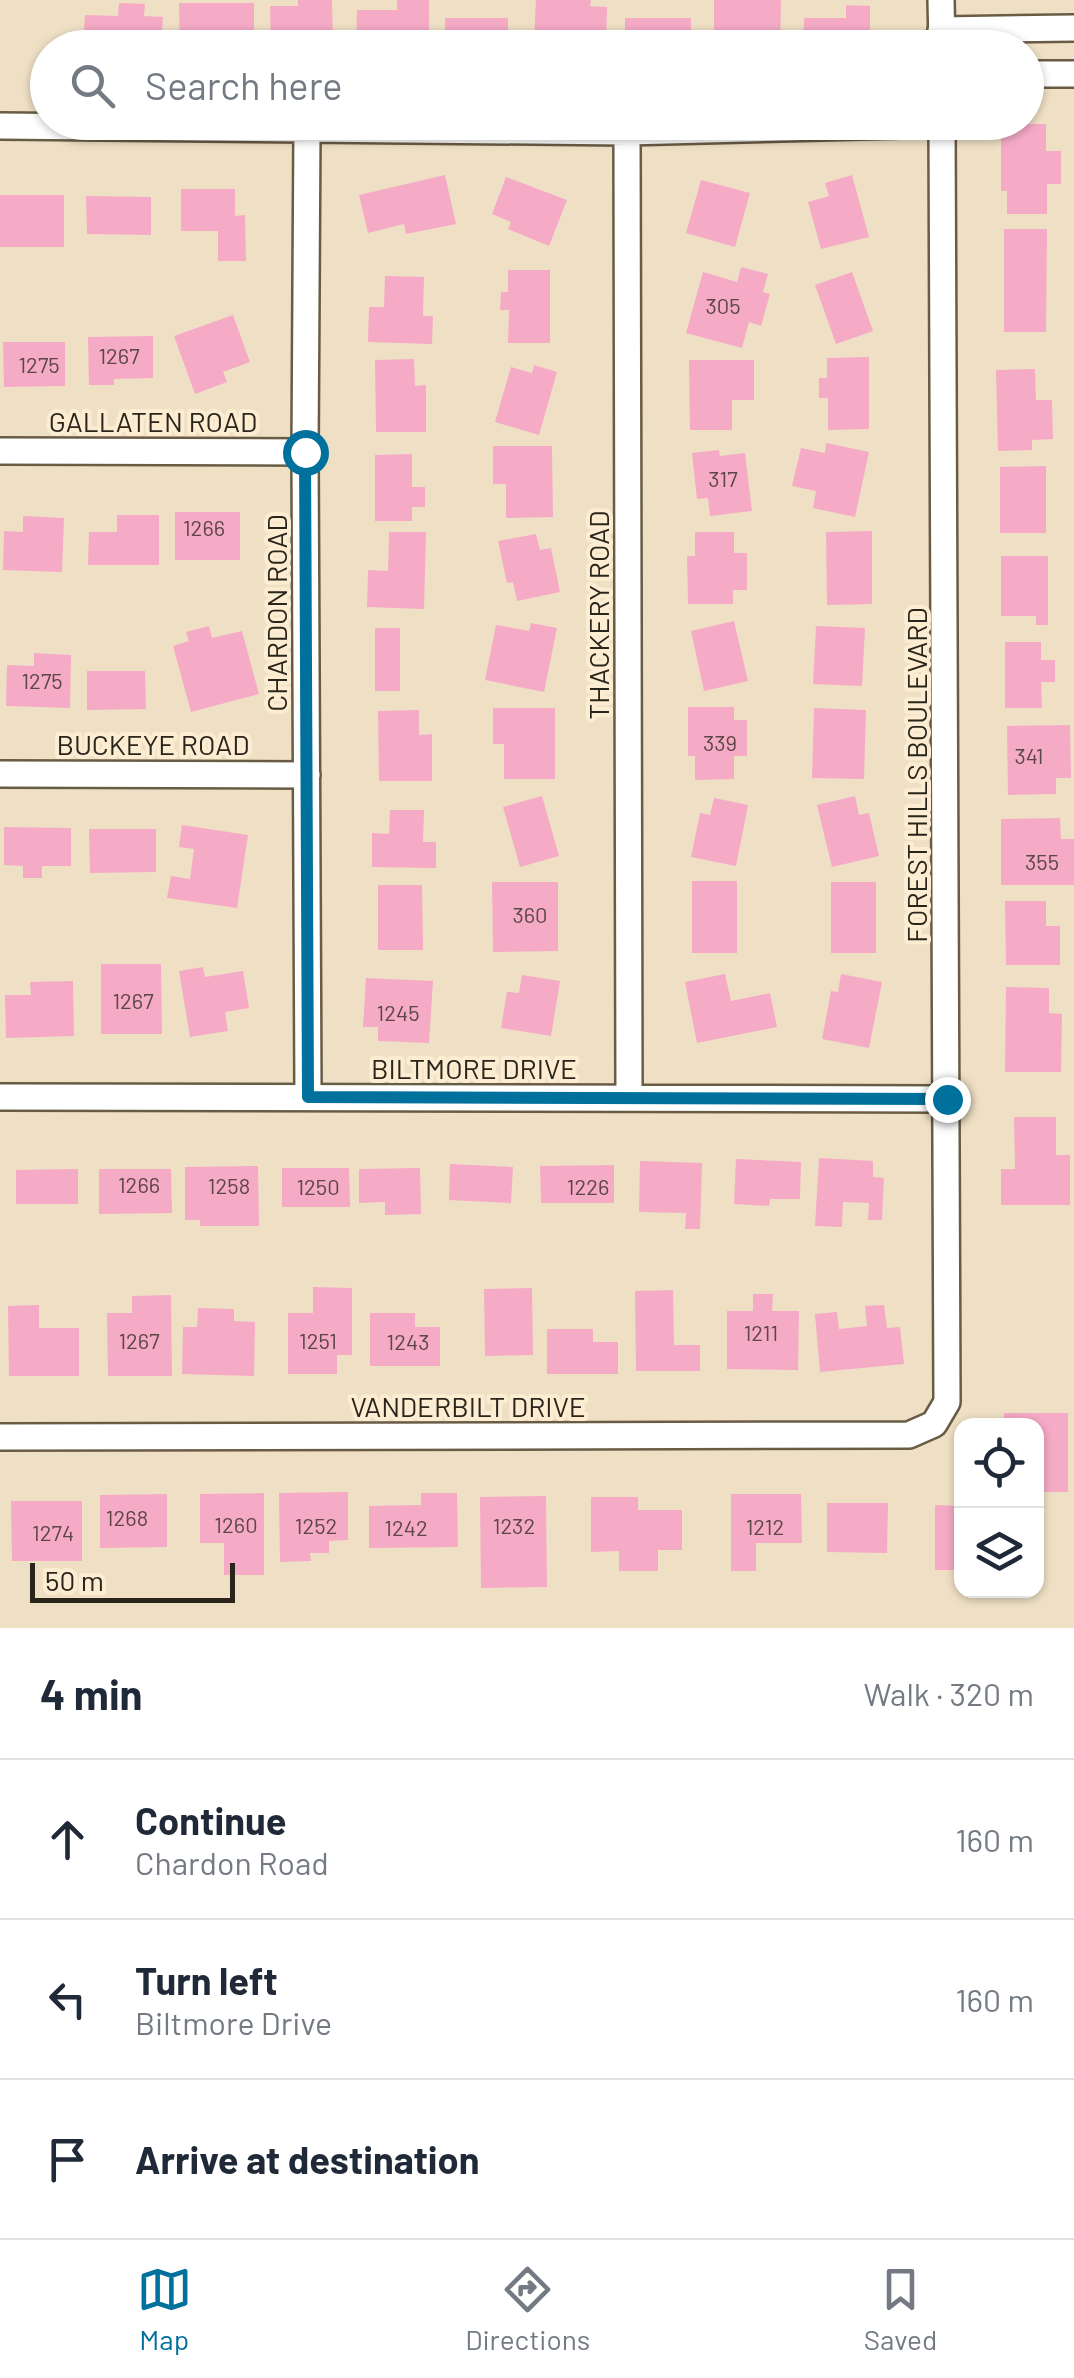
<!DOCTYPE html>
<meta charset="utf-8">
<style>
:root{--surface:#fff;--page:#f6f6f7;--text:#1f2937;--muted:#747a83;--line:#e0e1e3;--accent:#00709c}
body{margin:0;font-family:Barlow,sans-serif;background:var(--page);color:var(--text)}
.controls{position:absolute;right:30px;bottom:30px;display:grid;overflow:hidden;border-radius:20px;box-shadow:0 2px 8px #0004}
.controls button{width:90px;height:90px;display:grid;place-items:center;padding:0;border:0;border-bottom:2px solid var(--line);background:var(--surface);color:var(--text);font:50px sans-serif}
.scale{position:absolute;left:30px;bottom:25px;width:205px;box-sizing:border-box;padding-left:10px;border:5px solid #2a251b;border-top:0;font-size:28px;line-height:35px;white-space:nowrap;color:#2a251b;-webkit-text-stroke:8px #fcedd2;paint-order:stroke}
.stop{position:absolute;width:30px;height:30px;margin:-22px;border:8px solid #00709c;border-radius:50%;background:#fff}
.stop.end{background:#00709c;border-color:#fff;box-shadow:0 2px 10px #0008}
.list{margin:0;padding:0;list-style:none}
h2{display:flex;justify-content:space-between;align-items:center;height:130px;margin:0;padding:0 40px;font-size:42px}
h2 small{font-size:32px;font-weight:400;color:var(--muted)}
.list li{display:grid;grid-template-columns:65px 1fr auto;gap:30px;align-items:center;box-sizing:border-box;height:160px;padding:0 40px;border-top:2px solid var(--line)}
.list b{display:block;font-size:38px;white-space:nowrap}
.list p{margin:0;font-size:32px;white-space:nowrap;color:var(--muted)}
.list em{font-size:32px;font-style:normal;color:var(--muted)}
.icon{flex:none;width:55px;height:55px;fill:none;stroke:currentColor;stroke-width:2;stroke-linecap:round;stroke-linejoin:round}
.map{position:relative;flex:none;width:1074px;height:1628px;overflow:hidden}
.search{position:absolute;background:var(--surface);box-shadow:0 2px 8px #0004;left:30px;right:30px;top:30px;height:110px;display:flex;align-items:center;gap:25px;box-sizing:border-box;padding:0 35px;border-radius:55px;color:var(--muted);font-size:38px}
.sheet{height:610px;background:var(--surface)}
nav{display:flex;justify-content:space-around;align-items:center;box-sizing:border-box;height:140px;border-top:2px solid var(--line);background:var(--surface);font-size:28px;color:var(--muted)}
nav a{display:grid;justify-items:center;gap:5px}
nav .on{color:var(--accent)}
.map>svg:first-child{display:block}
.building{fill:#f5aac6}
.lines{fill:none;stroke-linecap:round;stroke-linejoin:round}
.minor-casing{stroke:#695c45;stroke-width:30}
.minor{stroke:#fff;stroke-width:25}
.route{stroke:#00709c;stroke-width:12}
.labels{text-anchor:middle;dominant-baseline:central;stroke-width:8;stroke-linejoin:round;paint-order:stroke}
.number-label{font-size:22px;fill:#5d4646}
.street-label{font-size:28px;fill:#2a251b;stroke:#fcedd2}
</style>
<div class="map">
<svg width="1074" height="1628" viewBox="0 0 1074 1628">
<rect width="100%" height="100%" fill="#efe0c5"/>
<path class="building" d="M298 0H332L333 48H271L270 6H298Z
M397 0H429V48L356 47 357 10H397Z
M536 0H591L590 6 607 7 606 48H554V41L534 40Z
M714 0H781L780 48H714Z
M119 3 145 4 144 16 163 17 161 48H83L85 15 118 16Z
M179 3H254V48L180 47Z
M846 5 870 6V48H803L804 18H846Z
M445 18H508V48H445Z
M625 18H691V48H625Z
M1001 124H1046V151H1061V184H1047V214H1007V191H1001Z
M445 175 456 224 406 234 404 224 368 233 359 195Z
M852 175 869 237 821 249 808 202 829 196 825 183Z
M506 177 567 200 549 246 508 229 511 222 492 214Z
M701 180 750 193 735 247 686 233Z
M181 189H235V216L245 215 246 261H218V231H181Z
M0 195H64V247H0Z
M86 196 151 197V235L87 234Z
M1004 229H1047L1046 332H1004Z
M741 267 768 274 763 292 770 294 761 326 749 322 742 348 686 333 703 272 737 282Z
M508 270H550V343H508L509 310H500L501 292H508Z
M852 272 873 331 836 344 815 285Z
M385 276 424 277 423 316H433L432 344 368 342 369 307H384Z
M233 315 250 362 223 372 227 382 195 394 174 336Z
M153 336V378L114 379V385H89L88 337Z
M3 342H65V386L4 387Z
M869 357V429L828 430V398H819V378H827V358Z
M414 359 415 386 426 385V432H376L375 360Z
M689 360H754V400H732V430H690Z
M534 365 557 372 539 435 495 422 511 367 532 373Z
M1035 369 1036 400H1052L1053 439 1032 440V450L998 451 996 370Z
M826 443 869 452 855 517 813 508 816 491 792 486 801 448 825 453Z
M493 446H552L553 517 506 518V484H493Z
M719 450 720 456 745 453 752 511 710 516 708 498 697 499 692 453Z
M412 454V487H425V507H412V521H375V455Z
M1046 466V533H1000V467Z
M175 512H240V560H175Z
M117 515H159V565H88L89 532H117Z
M23 516 64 518 62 572 3 570 4 531 23 532Z
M872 531V604L827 605 826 532Z
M389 532H426L424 609 367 607 368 570 388 571Z
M695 532H734V553H747V590H733V604H688L687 556H695Z
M536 534 540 550 551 548 560 592 517 601 513 582 507 583 498 541Z
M1001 556H1048V625H1036V616H1001Z
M734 621 748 681 704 691 691 631Z
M531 623 557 628 544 692 485 680 496 625 529 631Z
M209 626 212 638 242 631 259 694 191 712 173 646 189 641 186 632Z
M816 626 865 628 862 686 813 684Z
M375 628H400V691H375Z
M1005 642H1041V660H1055V682H1041L1042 708H1005Z
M34 653 71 655 70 708 6 706 7 665 34 666Z
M87 671H145L146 709 87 710Z
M688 707H734V720H747V756H734V779L695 780V756H688Z
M493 708H555V779H504V744H493Z
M814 708 866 710 864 779 812 778Z
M419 710V735L432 734V781H379L378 711Z
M1070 725 1071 778H1056V794L1008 795 1007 726Z
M542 796 559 856 520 867 503 807Z
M855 796 859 815 869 813 879 856 832 867 817 805Z
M714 798 748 805 736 866 691 857 700 813 710 815Z
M390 810H424L423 842H436V868L372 867V833L389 834Z
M1060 818 1061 839H1074V885H1001V819Z
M182 825 248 835 237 908 167 898 171 876 190 879 194 849 179 847Z
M4 827 71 828V866H42V878H23V866L4 865Z
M89 829H156V872L90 873Z
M692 881H737V953H692Z
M492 882H558V951L493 952Z
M831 882H876V953H831Z
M378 885H422L423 950H378Z
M1005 901H1046V926H1060V965H1006Z
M101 964H161L162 1034H101Z
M203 967 205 977 243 971 249 1008 225 1012 228 1031 190 1037 179 971Z
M725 974 731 1001 770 993 777 1027 697 1043 685 982Z
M841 974 882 982 869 1048 822 1039 831 991 838 992Z
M522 975 560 981 551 1036 501 1028 507 992 519 993Z
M366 978 433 981 429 1043 378 1041V1027H363Z
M73 981 74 1036 6 1038 5 995H31L30 982Z
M1006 987 1049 988V1013L1062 1014 1061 1072H1005Z
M1014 1117H1056V1155H1070V1205H1001V1169H1015Z
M819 1158 873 1161V1177L884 1178 882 1220H868L869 1203 843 1202 842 1227 815 1226Z
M736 1159 801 1162 800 1199H770L769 1206 734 1204Z
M640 1161 702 1163 700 1229H685L686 1213 639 1212Z
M450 1164 513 1167 511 1203 449 1200Z
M614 1165V1203H541L540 1166Z
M258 1166 259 1226H200V1220H185V1167Z
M282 1168H349L350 1207H282Z
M420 1168 421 1214 385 1215V1202L359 1203V1169Z
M78 1169V1204H16V1170Z
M99 1169H171L172 1213 99 1214Z
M313 1287 352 1288V1355H337V1374H288V1313H313Z
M532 1288 533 1355 485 1356 484 1289Z
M673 1290 674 1345H700V1371H636L635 1291Z
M753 1294H773L772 1311H799L798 1370 727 1369V1311H753Z
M171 1295 172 1376H108L107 1313H132V1296Z
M39 1305V1328H79V1376H9L8 1306Z
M884 1305 887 1328 900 1327 904 1364 820 1372 815 1314 837 1312 839 1329 867 1326 865 1306Z
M198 1308 234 1309V1321L255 1322 254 1376 182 1374 183 1327H197Z
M370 1313H415V1327H440V1366H370Z
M547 1329H593V1342H618V1374H547Z
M1004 1413H1068V1492H1036V1426H1004Z
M348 1492V1540L329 1541V1553H310L311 1561 280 1562 279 1493Z
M264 1493V1575H224V1543H200V1494Z
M421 1493H457L458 1547 369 1548V1506L421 1505Z
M167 1494V1547L100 1548V1495Z
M731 1494H801L802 1543H756V1571H731Z
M546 1496 547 1587 481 1588 480 1497Z
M591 1497H638V1510H682V1550H658V1571H619V1551L591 1552Z
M11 1501H82V1561H12Z
M827 1503H888L887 1553 827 1552Z
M935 1505 962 1506V1570H935Z"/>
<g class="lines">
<g class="minor-casing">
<path id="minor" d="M941 0 942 45
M941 30 1074 28
M1026 74H1074
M0 126 627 132 942 124
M307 128 305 452 308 1097
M627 132 629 1098
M0 451 305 452
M0 774 307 775
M0 1097 947 1099
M0 1437 909 1435 934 1424 947 1402 942 122"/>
</g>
<use href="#minor" class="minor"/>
</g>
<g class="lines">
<path class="route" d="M305 452 308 1097 947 1099"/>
</g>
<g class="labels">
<g class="number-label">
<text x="723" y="305">305</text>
<text x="119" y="355">1267</text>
<text x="39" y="364">1275</text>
<text x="723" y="478">317</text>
<text x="204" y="527">1266</text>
<text x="42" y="680">1275</text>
<text x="720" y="742">339</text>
<text x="1029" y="755">341</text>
<text x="1042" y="861">355</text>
<text x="530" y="914">360</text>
<text x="133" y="1000">1267</text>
<text x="398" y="1012">1245</text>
<text x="139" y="1184">1266</text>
<text x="229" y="1185">1258</text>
<text x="318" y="1186">1250</text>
<text x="588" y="1186">1226</text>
<text x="761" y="1332">1211</text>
<text x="139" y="1340">1267</text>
<text x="318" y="1340">1251</text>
<text x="408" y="1341">1243</text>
<text x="127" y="1517">1268</text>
<text x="236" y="1524">1260</text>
<text x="316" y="1525">1252</text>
<text x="514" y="1525">1232</text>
<text x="765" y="1526">1212</text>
<text x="406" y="1527">1242</text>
<text x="53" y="1532">1274</text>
</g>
<g class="street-label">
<text x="153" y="421">GALLATEN ROAD</text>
<text transform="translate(276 613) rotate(-90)">CHARDON ROAD</text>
<text transform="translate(598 615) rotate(-90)">THACKERY ROAD</text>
<text x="153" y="744">BUCKEYE ROAD</text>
<text transform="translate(916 775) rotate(-90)">FOREST HILLS BOULEVARD</text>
<text x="474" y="1068">BILTMORE DRIVE</text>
<text x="468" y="1406">VANDERBILT DRIVE</text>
</g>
</g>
</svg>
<div class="controls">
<button><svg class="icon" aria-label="locate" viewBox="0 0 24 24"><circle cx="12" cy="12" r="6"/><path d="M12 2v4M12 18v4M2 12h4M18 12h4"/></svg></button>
<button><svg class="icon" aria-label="layers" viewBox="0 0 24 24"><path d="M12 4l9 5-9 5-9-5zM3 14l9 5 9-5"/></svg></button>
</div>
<div class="scale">50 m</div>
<div class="stop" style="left:305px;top:452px"></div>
<div class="stop end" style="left:947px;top:1099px"></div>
<div class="search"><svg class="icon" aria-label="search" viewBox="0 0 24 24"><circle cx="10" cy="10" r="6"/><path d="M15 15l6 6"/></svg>Search here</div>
</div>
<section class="sheet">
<h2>4 min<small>Walk · 320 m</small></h2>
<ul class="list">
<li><svg class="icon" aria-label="ahead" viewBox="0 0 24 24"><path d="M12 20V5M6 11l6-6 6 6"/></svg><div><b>Continue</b><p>Chardon Road</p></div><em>160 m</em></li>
<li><svg class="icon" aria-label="left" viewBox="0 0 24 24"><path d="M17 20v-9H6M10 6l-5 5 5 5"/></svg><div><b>Turn left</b><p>Biltmore Drive</p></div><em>160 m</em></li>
<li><svg class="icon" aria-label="arrive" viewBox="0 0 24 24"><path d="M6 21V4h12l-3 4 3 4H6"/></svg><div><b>Arrive at destination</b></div></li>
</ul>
</section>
<nav>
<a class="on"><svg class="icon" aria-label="map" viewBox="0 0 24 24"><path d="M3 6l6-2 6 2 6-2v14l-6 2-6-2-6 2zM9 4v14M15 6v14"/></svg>Map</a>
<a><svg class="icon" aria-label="directions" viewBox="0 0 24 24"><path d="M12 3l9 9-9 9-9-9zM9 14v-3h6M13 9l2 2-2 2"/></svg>Directions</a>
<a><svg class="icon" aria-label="saved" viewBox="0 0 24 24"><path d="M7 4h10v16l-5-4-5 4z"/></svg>Saved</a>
</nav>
